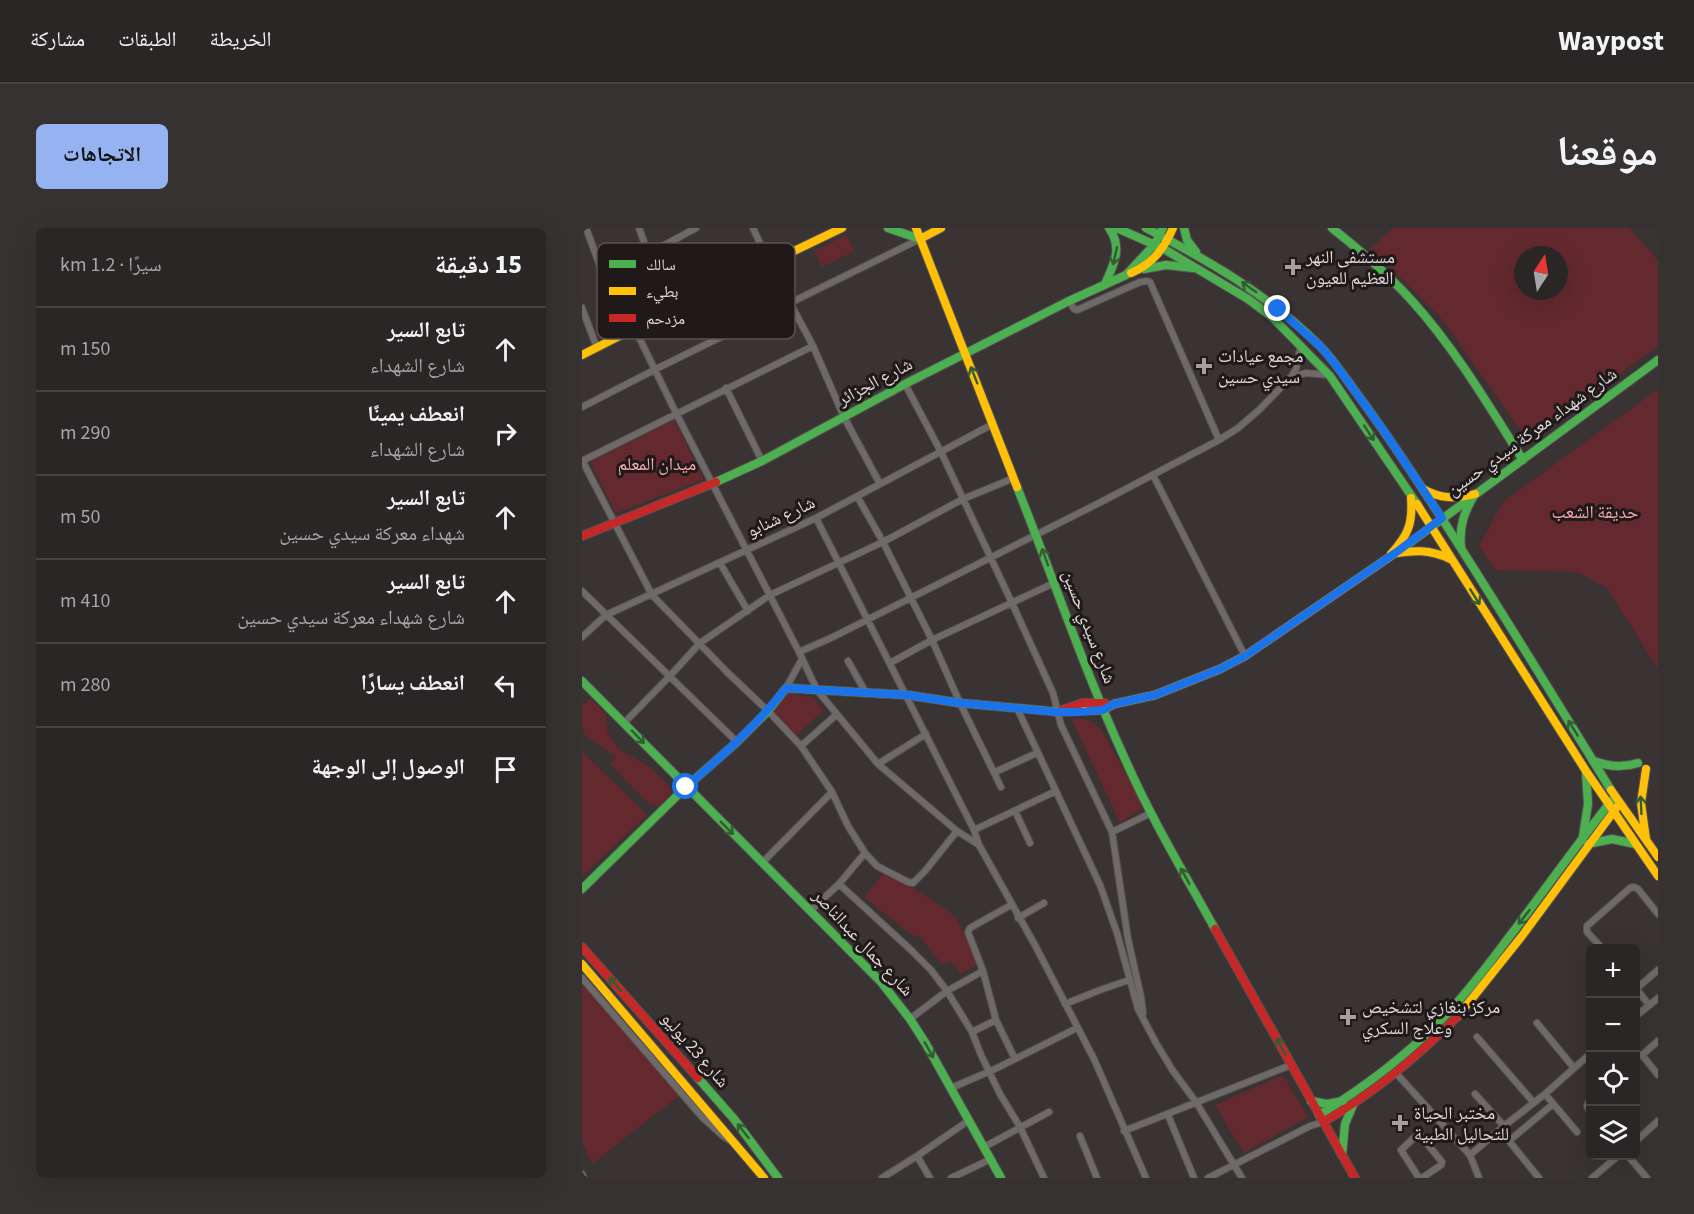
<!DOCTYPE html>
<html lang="ar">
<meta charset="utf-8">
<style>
:root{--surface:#2b2626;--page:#373232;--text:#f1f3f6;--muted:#a6a5a7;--line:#474343;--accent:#95b2f1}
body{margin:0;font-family:"Source Sans 3","Noto Naskh Arabic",sans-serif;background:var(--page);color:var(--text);direction:rtl}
.controls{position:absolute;right:18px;bottom:18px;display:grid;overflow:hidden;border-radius:9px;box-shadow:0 6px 24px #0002}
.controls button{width:54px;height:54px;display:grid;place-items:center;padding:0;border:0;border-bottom:2px solid var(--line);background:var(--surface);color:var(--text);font:30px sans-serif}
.compass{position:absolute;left:932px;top:18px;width:54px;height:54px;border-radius:50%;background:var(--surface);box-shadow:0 6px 24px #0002;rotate:12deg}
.stop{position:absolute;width:18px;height:18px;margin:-14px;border:4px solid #1a73e8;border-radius:50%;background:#fff}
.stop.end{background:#1a73e8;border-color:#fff;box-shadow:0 2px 6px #0008}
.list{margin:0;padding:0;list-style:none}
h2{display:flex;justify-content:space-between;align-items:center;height:78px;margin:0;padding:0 24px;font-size:26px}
h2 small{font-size:20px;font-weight:400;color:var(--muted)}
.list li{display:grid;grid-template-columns:39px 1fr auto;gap:18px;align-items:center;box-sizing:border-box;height:84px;padding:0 24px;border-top:2px solid var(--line)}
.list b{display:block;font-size:22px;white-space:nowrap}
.list p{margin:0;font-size:20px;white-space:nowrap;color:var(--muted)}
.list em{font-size:20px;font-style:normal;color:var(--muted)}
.icon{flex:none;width:33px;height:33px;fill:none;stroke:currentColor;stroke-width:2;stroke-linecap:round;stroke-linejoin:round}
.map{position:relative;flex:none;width:1076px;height:950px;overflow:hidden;direction:ltr;border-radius:9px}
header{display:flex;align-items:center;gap:36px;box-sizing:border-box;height:84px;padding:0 30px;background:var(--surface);border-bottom:2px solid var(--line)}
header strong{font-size:28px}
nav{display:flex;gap:33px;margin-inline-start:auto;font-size:21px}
.intro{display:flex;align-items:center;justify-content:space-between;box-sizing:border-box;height:144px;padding:0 36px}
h1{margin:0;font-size:42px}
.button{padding:15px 27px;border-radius:9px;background:var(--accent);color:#111;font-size:21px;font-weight:700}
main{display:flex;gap:36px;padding:0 36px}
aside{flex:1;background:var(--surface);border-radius:9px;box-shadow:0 6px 24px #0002}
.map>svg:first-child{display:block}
.green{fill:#63292e;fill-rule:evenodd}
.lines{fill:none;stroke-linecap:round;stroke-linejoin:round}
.street-casing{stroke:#575151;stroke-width:8}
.fast-casing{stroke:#575151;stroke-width:10}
.slow-casing{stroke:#575151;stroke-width:10}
.jam-casing{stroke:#575151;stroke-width:10}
.street{stroke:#6f6a6a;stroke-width:6}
.fast{stroke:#4caf50;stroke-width:8}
.slow{stroke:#ffc107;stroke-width:8}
.jam{stroke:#c62828;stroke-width:8}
.oneway{stroke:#335c32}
.route{stroke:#1a73e8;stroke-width:8}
.poi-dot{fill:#a69f9f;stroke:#1f1919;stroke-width:2}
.labels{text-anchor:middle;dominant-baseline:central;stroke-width:6;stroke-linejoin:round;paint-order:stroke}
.poi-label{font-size:18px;fill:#e1d9d9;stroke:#1f1919;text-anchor:start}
.street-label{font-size:18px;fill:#e1d9d9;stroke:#1f1919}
.park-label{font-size:18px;fill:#f6acae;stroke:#1f1919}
.key{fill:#1f1919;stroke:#595353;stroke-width:1.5}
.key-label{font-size:16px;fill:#e1d9d9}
</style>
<header>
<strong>Waypost</strong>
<nav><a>الخريطة</a><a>الطبقات</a><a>مشاركة</a></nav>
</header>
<div class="intro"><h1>موقعنا</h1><a class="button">الاتجاهات</a></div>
<main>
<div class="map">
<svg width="1076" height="950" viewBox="0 0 1076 950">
<rect width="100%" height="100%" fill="#393333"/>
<path class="green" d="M811 0H1047L1076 32V118L946 213 859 90 789 20ZM941 27H977V63H941Z
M264 7 273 23 240 39 232 23Z
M1076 161V441L1025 360 995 344 913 342 897 318 921 274Z
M92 192 122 252 34 285 8 234Z
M204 465 230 469 242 482 211 510 186 480Z
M8 470 24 486 25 503 38 522 65 537 86 557 90 565 77 578 67 576 28 536 34 529 2 506 0 500V478Z
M498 490 511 494 520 503 562 579 538 595 490 492Z
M0 523 65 587 0 648Z
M303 643 353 674 374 689 397 735 379 746 369 733 361 737 336 707 331 708 282 669Z
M0 755 98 867 10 936 0 913Z
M701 847 726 889 662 925 633 877Z"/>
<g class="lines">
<g class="street-casing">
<path id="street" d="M4 0 43 106
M57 0 87 83
M171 0 187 35 231 118
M66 26 114 0
M487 73 492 81 495 82 558 54 565 53 568 54 637 212
M0 80 15 120
M53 101 94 185 217 424 235 462 296 536 375 603 397 617 454 719 512 831 564 950
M709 149 724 145 747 147
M323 156 359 224 430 375 471 465 479 497 530 604 569 585
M144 160 180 233
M0 179 80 138 338 11
M0 232 70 367 145 444 186 483 219 518 250 564 266 598 283 625 295 638 326 654 331 655 343 643 375 603
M0 233 231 118 262 189 298 256
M571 247 663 428
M275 268 301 314 350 412 378 475 419 559
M234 290 392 602 397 617
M138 335 166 383
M0 363 155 514
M0 409 24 387 234 290 411 196
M217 424 251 409 519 274 637 212 656 200 677 182 709 149 714 141 719 117
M266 433 284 465
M308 435 350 412 472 355
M204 460 220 431
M435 480 518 657 535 705 556 781 574 815 591 843 614 874 660 950
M42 495 87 449 118 415 188 367 301 314 381 271 432 250
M219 518 254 487
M296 536 344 506
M413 544 455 525
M433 583 448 615
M392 602 474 563
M530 604 546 711 559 769 561 785
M180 635 250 564
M257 656 329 722 349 742 365 763 390 804 399 827 418 866 438 899 462 950
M429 677 388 700 386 704 401 743 414 792 433 831
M229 682 257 656 283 625
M436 690 462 675
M1020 720 1005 704V698L1048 660 1052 659 1056 661 1076 686
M0 750 120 889 141 908 149 913
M1054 760 1067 777
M1054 761 1076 742
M483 776 518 762 547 752
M1054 788 1076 770
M328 791 365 763 401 743
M955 795 992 840
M390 804 414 792
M895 809 952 875
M1076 813 1060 827 1076 847
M814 845 888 927
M369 860 413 841 495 800
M893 866 922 898
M963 866 995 904
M1008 871 1005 878 1008 884
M586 887 612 950
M542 903 709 837
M498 908 515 950
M1054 913 1076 893
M402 919 467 884
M1046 928 1065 950
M0 946 2 950
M300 950 335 928
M348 950 335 928 386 893
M369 950 409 931
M626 950 728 898 741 894
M837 950 819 922 836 906 839 908 860 934 859 937 840 950
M897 950 888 927 922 898 963 866 1008 826
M957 950 927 913 971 876
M1010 950 1036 928"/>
</g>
<g class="fast-casing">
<path id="fast" d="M306 0 338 11
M535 0 582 21 666 71 690 89 748 148 835 276
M564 0C627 33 685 66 737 117 751 131 762 148 773 163 796 194 817 225 838 257 904 357 966 460 1029 562
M602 0 605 12 614 24
M750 0C779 23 807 47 831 74 874 122 907 178 941 232
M562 41 584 37 611 40
M523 56C532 36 541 20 527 0
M134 254 180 233 323 156 487 73 544 47 573 16 581 0
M435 259C471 349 502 442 543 531 569 590 602 645 633 701
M822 319 1076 132
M879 319C877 298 882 284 893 266
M0 453 299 754 328 791 344 816 419 950
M1012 533C1027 539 1041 540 1056 535
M1001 608 1006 576 1004 545
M1006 616 1030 611 1053 616
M0 661 104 559 155 514 186 483 204 460 325 467 378 475 478 484
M116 850 152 891 196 950
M729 873 745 876 761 873
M737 887C783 859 825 827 862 789 889 761 911 730 934 700 966 657 997 614 1030 572
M760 927 763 896 771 877"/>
</g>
<g class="slow-casing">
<path id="slow" d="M334 0 435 259
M338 11 359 0
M549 45C570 36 582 21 591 0
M0 127 87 83 260 0
M841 261C858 271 874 271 893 266
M835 276 1004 543 1076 648
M809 326C826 307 831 296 829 270
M809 326C831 322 848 321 868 331
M478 484 521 482 532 476 573 467 638 441 663 428 822 319
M1064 541 1059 575 1064 611
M1029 562 1076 629
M0 736 182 950
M876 788 940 708 1038 575"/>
</g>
<g class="jam-casing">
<path id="jam" d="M0 308 134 254
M480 482 501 475H523
M633 701 773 950
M0 719 116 850
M741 894C791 866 835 829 876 788"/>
</g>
<use href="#street" class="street"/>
<use href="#fast" class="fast"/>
<use href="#slow" class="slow"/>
<use href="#jam" class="jam"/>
</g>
<defs><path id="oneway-shaft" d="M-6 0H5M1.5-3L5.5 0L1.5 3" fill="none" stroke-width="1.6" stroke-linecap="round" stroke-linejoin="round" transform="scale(1.5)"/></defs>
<g class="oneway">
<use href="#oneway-shaft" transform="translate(533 28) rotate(103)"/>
<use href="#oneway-shaft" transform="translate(667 59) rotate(-145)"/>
<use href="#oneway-shaft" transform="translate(392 147) rotate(-112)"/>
<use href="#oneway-shaft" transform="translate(787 205) rotate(57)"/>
<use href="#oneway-shaft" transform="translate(463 329) rotate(-110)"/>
<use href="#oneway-shaft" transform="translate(893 369) rotate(58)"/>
<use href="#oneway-shaft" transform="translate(991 500) rotate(-122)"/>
<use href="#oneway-shaft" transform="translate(56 509) rotate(46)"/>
<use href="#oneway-shaft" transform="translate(1059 577) rotate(-93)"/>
<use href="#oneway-shaft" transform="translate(145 600) rotate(45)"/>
<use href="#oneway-shaft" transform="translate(603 648) rotate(-119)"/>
<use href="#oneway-shaft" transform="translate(942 689) rotate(128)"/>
<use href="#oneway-shaft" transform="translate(33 756) rotate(-132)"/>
<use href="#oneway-shaft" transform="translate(699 818) rotate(-118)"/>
<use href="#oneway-shaft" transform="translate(347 822) rotate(60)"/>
<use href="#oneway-shaft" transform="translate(161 903) rotate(-128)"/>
</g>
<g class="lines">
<path class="route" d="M104 559C140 528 175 497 204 460L325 467 378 475 476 484H497L521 482 532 476 573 467 638 441 663 428 816 323 860 290 804 206 754 137 739 119 696 81"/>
</g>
<g class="poi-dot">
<path d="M708 30h6v6h6v6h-6v6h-6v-6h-6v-6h6z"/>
<path d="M619 129h6v6h6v6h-6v6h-6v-6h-6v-6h6z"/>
<path d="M763 780h6v6h6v6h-6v6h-6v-6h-6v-6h6z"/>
<path d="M815 886h6v6h6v6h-6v6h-6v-6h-6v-6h6z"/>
</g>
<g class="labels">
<g class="poi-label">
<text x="724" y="29">مستشفى النهر<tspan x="724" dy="21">العظيم للعيون</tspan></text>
<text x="636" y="128">مجمع عيادات<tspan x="636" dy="21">سيدي حسين</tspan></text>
<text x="780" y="779">مركز بنغازي لتشخيص<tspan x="780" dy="21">وعلاج السكري</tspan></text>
<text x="832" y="885">مختبر الحياة<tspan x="832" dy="21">للتحاليل الطبية</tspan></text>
</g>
<g class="street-label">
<text transform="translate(293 154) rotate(-28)">شارع الجزائر</text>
<text transform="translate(950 204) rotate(-36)">شارع شهداء معركة سيدي حسين</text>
<text transform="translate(199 289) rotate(-25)">شارع شنابو</text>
<text transform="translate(507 399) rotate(69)">شارع سيدي حسين</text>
<text transform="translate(281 715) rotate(47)">شارع جمال عبدالناصر</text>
<text transform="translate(113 822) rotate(49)">شارع 23 يوليو</text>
</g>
<g class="park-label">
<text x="75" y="236">ميدان المعلم</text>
<text x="1013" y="284">حديقة الشعب</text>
</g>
</g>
<rect x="15" y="15" width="198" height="96" rx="9" class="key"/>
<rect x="27" y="32" width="27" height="8" fill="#4caf50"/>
<rect x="27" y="59" width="27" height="8" fill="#ffc107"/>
<rect x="27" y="86" width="27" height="8" fill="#c62828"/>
<g class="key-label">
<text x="64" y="42">سالك</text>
<text x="64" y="69">بطيء</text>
<text x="64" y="96">مزدحم</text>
</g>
</svg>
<div class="controls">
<button>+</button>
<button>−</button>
<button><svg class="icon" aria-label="locate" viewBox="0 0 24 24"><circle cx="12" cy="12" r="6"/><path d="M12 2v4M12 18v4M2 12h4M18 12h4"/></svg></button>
<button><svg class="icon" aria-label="layers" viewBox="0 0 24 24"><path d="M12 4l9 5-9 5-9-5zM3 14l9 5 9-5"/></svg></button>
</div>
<svg class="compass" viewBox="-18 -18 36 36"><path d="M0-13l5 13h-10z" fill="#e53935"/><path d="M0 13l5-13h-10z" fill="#a6a5a7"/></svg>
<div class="stop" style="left:104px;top:559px"></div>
<div class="stop end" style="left:696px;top:81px"></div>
</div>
<aside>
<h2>15 دقيقة<small>سيرًا · 1.2 km</small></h2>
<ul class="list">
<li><svg class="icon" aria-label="ahead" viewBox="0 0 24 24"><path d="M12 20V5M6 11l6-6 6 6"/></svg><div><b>تابع السير</b><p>شارع الشهداء</p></div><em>150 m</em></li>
<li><svg class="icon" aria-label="right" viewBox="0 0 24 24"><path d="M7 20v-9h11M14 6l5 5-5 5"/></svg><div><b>انعطف يمينًا</b><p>شارع الشهداء</p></div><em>290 m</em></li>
<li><svg class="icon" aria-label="ahead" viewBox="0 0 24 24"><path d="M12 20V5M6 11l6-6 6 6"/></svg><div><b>تابع السير</b><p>شهداء معركة سيدي حسين</p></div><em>50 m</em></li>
<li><svg class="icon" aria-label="ahead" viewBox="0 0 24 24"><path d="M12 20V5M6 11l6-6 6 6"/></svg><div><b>تابع السير</b><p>شارع شهداء معركة سيدي حسين</p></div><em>410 m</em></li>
<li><svg class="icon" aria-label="left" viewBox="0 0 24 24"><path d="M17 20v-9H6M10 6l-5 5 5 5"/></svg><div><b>انعطف يسارًا</b></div><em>280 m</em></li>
<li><svg class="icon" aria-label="arrive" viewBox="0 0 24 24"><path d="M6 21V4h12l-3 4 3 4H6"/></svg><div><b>الوصول إلى الوجهة</b></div></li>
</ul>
</aside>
</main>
